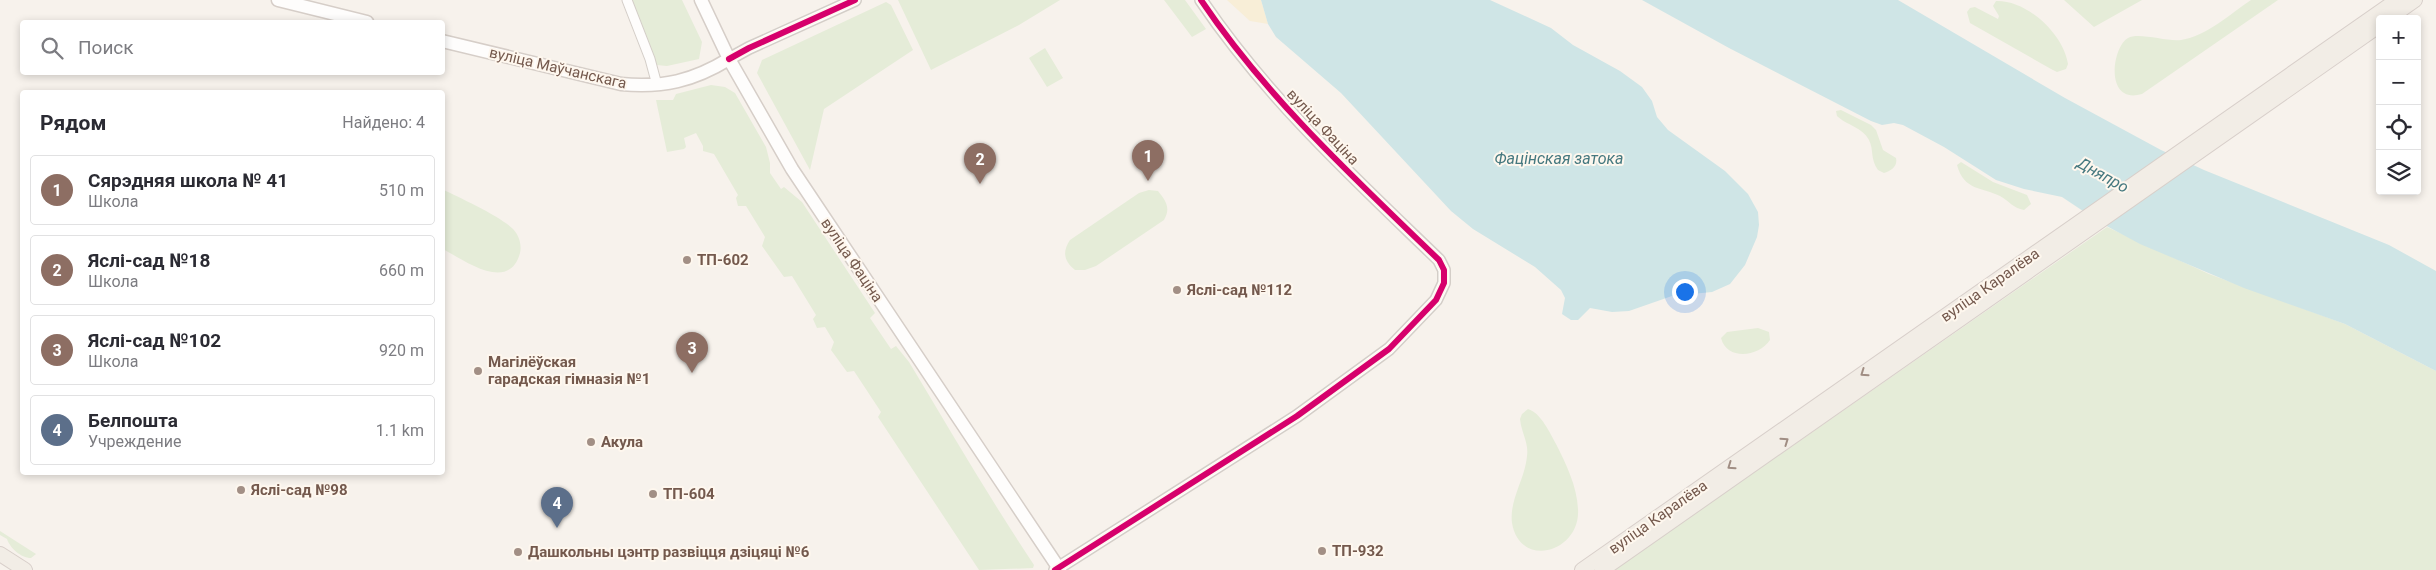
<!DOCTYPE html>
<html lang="ru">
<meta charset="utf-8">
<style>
:root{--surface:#fff;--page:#f7f7f7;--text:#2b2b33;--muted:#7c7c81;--line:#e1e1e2;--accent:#1a73e8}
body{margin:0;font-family:Roboto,sans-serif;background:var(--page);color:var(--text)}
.controls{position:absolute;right:15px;top:15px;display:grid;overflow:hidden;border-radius:5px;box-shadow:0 2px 8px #0003}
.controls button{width:45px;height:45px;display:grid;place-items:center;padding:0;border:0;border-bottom:1px solid var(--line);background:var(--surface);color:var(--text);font:25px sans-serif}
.you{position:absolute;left:1684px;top:291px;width:18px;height:18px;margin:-12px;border:4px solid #fff;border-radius:50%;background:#1a73e8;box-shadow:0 0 0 8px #1a73e833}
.badge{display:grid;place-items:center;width:32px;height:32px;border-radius:50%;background:var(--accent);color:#fff;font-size:16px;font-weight:700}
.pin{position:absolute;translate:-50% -41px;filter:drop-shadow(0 1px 2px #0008)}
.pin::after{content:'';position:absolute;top:26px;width:18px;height:15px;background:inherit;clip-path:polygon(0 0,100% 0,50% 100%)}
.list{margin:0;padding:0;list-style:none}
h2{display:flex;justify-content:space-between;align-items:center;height:65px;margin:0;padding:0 20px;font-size:21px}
h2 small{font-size:16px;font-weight:400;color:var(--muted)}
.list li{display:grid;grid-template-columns:32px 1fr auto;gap:15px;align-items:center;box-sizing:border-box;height:70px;margin:0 10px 10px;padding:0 10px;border:1px solid var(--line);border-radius:5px}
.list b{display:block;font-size:19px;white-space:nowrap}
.list p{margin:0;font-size:16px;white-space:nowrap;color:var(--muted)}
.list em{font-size:16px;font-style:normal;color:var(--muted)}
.icon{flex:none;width:28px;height:28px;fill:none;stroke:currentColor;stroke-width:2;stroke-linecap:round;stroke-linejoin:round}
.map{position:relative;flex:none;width:2436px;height:570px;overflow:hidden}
.search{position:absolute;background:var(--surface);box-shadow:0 2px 8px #0003;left:20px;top:20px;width:425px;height:55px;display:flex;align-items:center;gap:12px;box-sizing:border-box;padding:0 18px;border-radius:5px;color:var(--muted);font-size:19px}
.panel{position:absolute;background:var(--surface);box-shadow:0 2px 8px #0003;left:20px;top:90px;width:425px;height:385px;border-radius:5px}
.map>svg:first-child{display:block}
.green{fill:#e5ecd8}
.sand{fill:#f8eed7}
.water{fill:#cfe5e6}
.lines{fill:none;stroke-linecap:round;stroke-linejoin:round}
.minor-casing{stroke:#d4cec8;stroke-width:11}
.tertiary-casing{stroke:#d4cec8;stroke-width:14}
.secondary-casing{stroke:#d6cec8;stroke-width:15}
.primary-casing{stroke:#d8cfca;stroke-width:16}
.minor{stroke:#fefdfc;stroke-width:9}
.tertiary{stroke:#fefdfc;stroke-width:11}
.secondary{stroke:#fefdfc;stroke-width:12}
.primary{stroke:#f2ede6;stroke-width:14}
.cycleway-casing{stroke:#fef7ee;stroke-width:9}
.cycleway{stroke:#d6006c;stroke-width:6}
.oneway{stroke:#a08d83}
.poi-dot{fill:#a28f85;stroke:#fef7ee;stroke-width:2}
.labels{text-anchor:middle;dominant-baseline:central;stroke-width:4;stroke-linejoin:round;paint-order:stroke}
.street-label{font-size:15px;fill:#74594d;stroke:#fef7ee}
.poi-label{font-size:15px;font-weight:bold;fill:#74594d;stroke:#fef7ee;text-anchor:start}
.water-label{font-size:16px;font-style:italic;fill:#45787f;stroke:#fef7ee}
</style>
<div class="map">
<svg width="2436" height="570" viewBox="0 0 2436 570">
<rect width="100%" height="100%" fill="#f7f2ec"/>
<path class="green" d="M630 0H682L702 42 699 59 667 66 657 65Z
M898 0H1060L1019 25 931 70Z
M1164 0H1185L1206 29 1192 37Z
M2064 0H2142L2094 27Z
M2251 0H2278L2142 94C2104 105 2112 47 2128 38 2139 32 2167 42 2181 40 2207 36 2230 14 2251 0Z
M1996 1C2028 0 2064 35 2068 64L2066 69 2057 72 2051 69 1970 23 1967 12 1970 8 1975 7 1998 19 1999 16 1993 6Z
M886 2 891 5 913 50 824 109 810 170 757 73 762 60Z
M1045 48 1063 78 1047 87 1029 58Z
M711 85 725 87 735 93 766 147 770 163V173L781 189 784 187 802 202 875 313 870 318 891 349 896 346 909 362C950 430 990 499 1034 565L1033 568 979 570 878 417 881 412 854 371 847 372 831 350 834 342 825 327 817 328 813 319 816 315 792 276 784 277 762 246 765 237 746 206H738L736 198 738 195 714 154 703 151V146L696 133 684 138 686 147 684 149 667 152 656 100H673L676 94Z
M1841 110 1871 125 1876 130 1883 150 1896 158C1898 166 1891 171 1884 173L1878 170C1870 159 1874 150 1869 140 1862 127 1846 125 1837 116L1836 111Z
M1961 162 1993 182 2027 195 2031 204 2024 210C2013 208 2009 201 2000 196 1982 187 1964 191 1957 165Z
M442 189C460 198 500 216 513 229 519 235 522 245 520 253 509 294 462 259 443 249Z
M1149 190 1158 191C1166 201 1171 208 1164 220L1096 266 1085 270H1075C1064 261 1062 252 1070 240L1139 193Z
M2107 227 2209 274 2345 324 2436 371V570H1614Z
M1758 328 1769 332 1770 340C1759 357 1727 361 1721 338L1727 332Z
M1528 409C1541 413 1550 433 1556 444 1566 464 1577 486 1578 509 1581 552 1520 570 1512 523 1509 500 1525 479 1527 456 1529 443 1521 432 1520 419L1522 414Z
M0 531 36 554 31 558C21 558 10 548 7 539L0 535Z"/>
<path class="sand" d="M1227 0H1261L1268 24 1250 21Z"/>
<path class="water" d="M1261 0H1490L1551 28 1573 45 1620 71 1642 87 1652 101 1657 117 1668 130 1725 171 1748 194 1758 212 1759 225 1757 237 1745 265 1730 284 1712 292 1672 296 1629 311 1612 312 1590 308 1578 320H1571L1562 314 1565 298 1561 290 1535 267 1473 229 1451 211 1341 93 1276 37 1268 24Z
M1642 0H1898L2065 98 2161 150 2204 170 2389 245 2436 271V371L2345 324 2244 288 2140 244 2101 223 2062 197 2024 189 1996 180 1944 147 1903 125 1894 123 1882 125 1871 121 1729 48Z"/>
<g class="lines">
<g class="minor-casing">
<path id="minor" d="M627 0 650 59 657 85"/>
</g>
<g class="tertiary-casing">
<path id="tertiary" d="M729 59 749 48 855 0
M1055 570 1297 416 1389 349 1436 300 1444 283V270L1439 260C1354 178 1267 98 1201 0"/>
</g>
<g class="secondary-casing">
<path id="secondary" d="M278 0 367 22
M701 0 729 59 792 169 1060 570
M442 41 621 84C663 88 693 81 729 59"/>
</g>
<g class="primary-casing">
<path id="primary" d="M2388 19 2415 0
M0 554 25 570
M1582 570 2397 0
M1602 570 2380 25"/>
</g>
<use href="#minor" class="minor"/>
<use href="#tertiary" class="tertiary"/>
<use href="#secondary" class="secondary"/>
<use href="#primary" class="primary"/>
<g class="cycleway-casing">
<path id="cycleway" d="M729 59 749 48 855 0
M1055 570 1297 416 1389 349 1436 300 1444 283V270L1439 260C1354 178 1267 98 1201 0"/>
</g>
<use href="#cycleway" class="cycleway"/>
</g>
<defs><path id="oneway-chevron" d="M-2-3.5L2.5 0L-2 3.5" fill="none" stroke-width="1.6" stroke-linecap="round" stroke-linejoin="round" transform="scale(1.25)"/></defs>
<g class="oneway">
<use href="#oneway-chevron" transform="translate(1864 373) rotate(145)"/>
<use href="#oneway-chevron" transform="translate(1785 441) rotate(-35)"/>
<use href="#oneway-chevron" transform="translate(1731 466) rotate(145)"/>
</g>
<g class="poi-dot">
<circle cx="687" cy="260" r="5"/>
<circle cx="1177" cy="290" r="5"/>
<circle cx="478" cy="371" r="5"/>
<circle cx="591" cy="442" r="5"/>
<circle cx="241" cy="490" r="5"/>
<circle cx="653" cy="494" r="5"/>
<circle cx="1322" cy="551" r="5"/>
<circle cx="518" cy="552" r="5"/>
</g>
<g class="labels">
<g class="street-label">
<text transform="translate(558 68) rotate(13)">вуліца Маўчанскага</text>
<text transform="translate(1323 127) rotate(47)">вуліца Фаціна</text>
<text transform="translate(852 260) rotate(56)">вуліца Фаціна</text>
<text transform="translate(1990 285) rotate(-35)">вуліца Каралёва</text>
<text transform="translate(1658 517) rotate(-35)">вуліца Каралёва</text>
</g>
<g class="poi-label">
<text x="697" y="260">ТП-602</text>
<text x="1187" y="290">Яслі-сад №112</text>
<text x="488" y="362">Магілёўская<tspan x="488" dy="17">гарадская гімназія №1</tspan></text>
<text x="601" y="442">Акула</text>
<text x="251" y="490">Яслі-сад №98</text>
<text x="663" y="494">ТП-604</text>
<text x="1332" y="551">ТП-932</text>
<text x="528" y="552">Дашкольны цэнтр развіцця дзіцяці №6</text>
</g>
<g class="water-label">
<text x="1559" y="158">Фацінская затока</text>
<text transform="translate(2103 175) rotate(29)">Дняпро</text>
</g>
</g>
</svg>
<div class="controls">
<button>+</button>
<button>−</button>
<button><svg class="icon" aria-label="locate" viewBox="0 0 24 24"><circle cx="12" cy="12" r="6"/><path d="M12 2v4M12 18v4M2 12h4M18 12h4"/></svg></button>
<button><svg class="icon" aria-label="layers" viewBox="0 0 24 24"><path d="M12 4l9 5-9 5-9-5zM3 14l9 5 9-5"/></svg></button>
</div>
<div class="you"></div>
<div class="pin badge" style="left:1148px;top:181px;background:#8d6e63">1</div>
<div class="pin badge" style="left:980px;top:184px;background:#8d6e63">2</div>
<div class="pin badge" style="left:692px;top:373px;background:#8d6e63">3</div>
<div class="pin badge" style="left:557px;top:528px;background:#5c6f8a">4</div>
<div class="search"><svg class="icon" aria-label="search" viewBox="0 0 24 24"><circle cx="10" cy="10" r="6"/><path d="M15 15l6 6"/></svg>Поиск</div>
<section class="panel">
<h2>Рядом<small>Найдено: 4</small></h2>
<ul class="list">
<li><span class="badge" style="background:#8d6e63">1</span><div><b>Сярэдняя школа № 41</b><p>Школа</p></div><em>510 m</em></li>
<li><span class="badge" style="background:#8d6e63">2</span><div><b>Яслі-сад №18</b><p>Школа</p></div><em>660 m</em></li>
<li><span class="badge" style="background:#8d6e63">3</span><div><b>Яслі-сад №102</b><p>Школа</p></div><em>920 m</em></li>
<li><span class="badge" style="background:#5c6f8a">4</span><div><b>Белпошта</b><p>Учреждение</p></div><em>1.1 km</em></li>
</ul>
</section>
</div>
